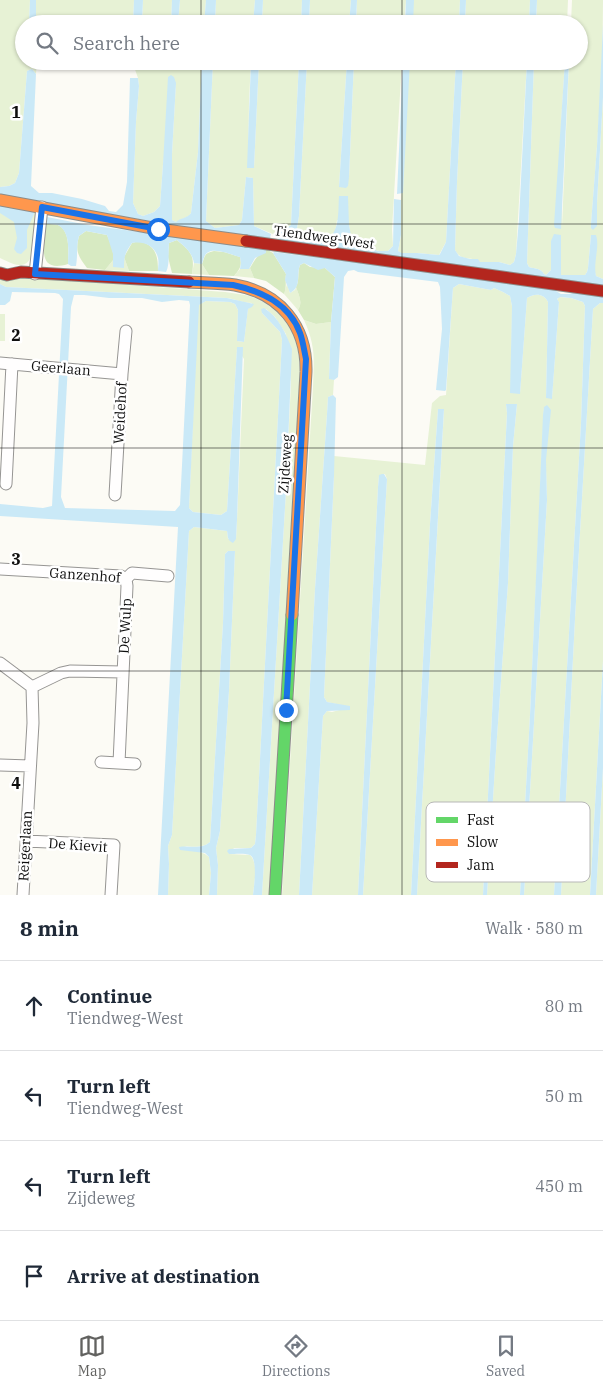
<!DOCTYPE html>
<meta charset="utf-8">
<style>
:root{--surface:#fff;--page:#f2f2f3;--text:#1f2937;--muted:#747a83;--line:#e0e1e3;--accent:#626260}
body{margin:0;font-family:"IBM Plex Serif",serif;background:var(--page);color:var(--text)}
.stop{position:absolute;width:15px;height:15px;margin:-11px;border:4px solid #1a73e8;border-radius:50%;background:#fff}
.stop.end{background:#1a73e8;border-color:#fff;box-shadow:0 1px 5px #0008}
.list{margin:0;padding:0;list-style:none}
h2{display:flex;justify-content:space-between;align-items:center;height:65px;margin:0;padding:0 20px;font-size:21px}
h2 small{font-size:16px;font-weight:400;color:var(--muted)}
.list li{display:grid;grid-template-columns:32px 1fr auto;gap:15px;align-items:center;box-sizing:border-box;height:90px;padding:0 20px;border-top:1px solid var(--line)}
.list b{display:block;font-size:19px;white-space:nowrap}
.list p{margin:0;font-size:16px;white-space:nowrap;color:var(--muted)}
.list em{font-size:16px;font-style:normal;color:var(--muted)}
.icon{flex:none;width:28px;height:28px;fill:none;stroke:currentColor;stroke-width:2;stroke-linecap:round;stroke-linejoin:round}
.map{position:relative;flex:none;width:603px;height:895px;overflow:hidden}
.search{position:absolute;background:var(--surface);box-shadow:0 1px 4px #0004;left:15px;right:15px;top:15px;height:55px;display:flex;align-items:center;gap:12px;box-sizing:border-box;padding:0 18px;border-radius:28px;color:var(--muted);font-size:19px}
.sheet{height:425px;background:var(--surface)}
nav{display:flex;justify-content:space-around;align-items:center;box-sizing:border-box;height:70px;border-top:1px solid var(--line);background:var(--surface);font-size:14px;color:var(--muted)}
nav a{display:grid;justify-items:center;gap:2px}
nav .on{color:var(--accent)}
.map>svg:first-child{display:block}
.green{fill:#e7f2d5}
.forest{fill:#d7eac2}
.water{fill:#cae9f7;fill-rule:evenodd}
.lines{fill:none;stroke-linecap:round;stroke-linejoin:round}
.street-casing{stroke:#969593;stroke-width:13}
.fast-casing{stroke:#8c8c89;stroke-width:13}
.slow-casing{stroke:#8c8c89;stroke-width:13}
.jam-casing{stroke:#8c8c89;stroke-width:13}
.street{stroke:#fffefe;stroke-width:11}
.fast{stroke:#63d668;stroke-width:11}
.slow{stroke:#ff974d;stroke-width:11}
.jam{stroke:#b3261e;stroke-width:11}
.route{stroke:#1a73e8;stroke-width:6}
.grid{fill:none;stroke:#0f0f0f;stroke-width:1;stroke-opacity:0.55}
.labels{text-anchor:middle;dominant-baseline:central;stroke-width:5;stroke-linejoin:round;paint-order:stroke}
.street-label{font-size:14px;fill:#0f0f0f;stroke:#fff}
.key{fill:#fff;stroke:#b7b7b7;stroke-width:1}
.key-label{font-size:14px;fill:#0f0f0f}
.grid-label{font-size:16px;text-anchor:middle;font-weight:bold;fill:#0f0f0f;stroke:#fff;stroke-width:5;stroke-linejoin:round;paint-order:stroke}
</style>
<div class="map">
<svg width="603" height="895" viewBox="0 0 603 895">
<rect width="100%" height="100%" fill="#fcfbf5"/>
<path class="green" d="M0 0H30L29 24H24V61H37L36 74 32 69 27 71 19 173 15 183 9 186 0 187Z
M36 0H134L133 24H36Z
M143 0H172L171 24H142Z
M180 0H206L204 24H178Z
M216 0H255L253 24H215Z
M263 0H302L301 24H262Z
M310 0H351L349 24H309Z
M357 0H406L404 24H356Z
M413 0H460L459 24H411Z
M466 0H530L529 24H465Z
M537 0H568L567 24H536Z
M572 0H603C603 75 597 150 591 224L597 226V203L603 97V279L596 276 594 269 597 240 591 235 588 268 587 272 585 275H561V235L551 241V270L546 275 544 274C541 268 535 269 529 267L527 263 534 61H565L561 124 562 226 569 61H579V24H571Z
M132 61H202L198 152 191 213 189 216 176 222 172 220V154L176 83 163 164 160 206 154 212 143 216 138 214 133 203 136 122 139 86 138 78Z
M213 61H251L249 102 248 168H254L259 61H299L291 225 275 235 254 226 253 178 246 177 242 220 239 225 215 228 206 221Z
M307 61H347L339 187 349 177 354 61H402L392 229 393 246 388 251C379 252 357 249 353 241 350 237 350 230 349 225L337 220 335 233 329 238 309 235 304 241 297 240 296 234 299 216Z
M409 61H456L446 242 439 255 417 253H401L398 251 401 235V200Z
M463 61H527L516 254 514 262 510 265 499 262H480C471 255 462 263 455 250L457 182Z
M0 203 37 210C36 223 39 267 19 265 13 265 5 260 0 258Z
M124 257 129 271 105 270 114 259Z
M194 263 202 264 209 275 192 274Z
M250 268 254 278 234 276 240 269Z
M0 276 225 292C232 293 239 294 245 295 267 300 288 318 295 340 299 350 299 361 300 371L270 895H262L286 491 291 382 286 334 275 317 266 309 262 313 280 332 282 340 256 835 255 844 251 848H234L229 854 250 855C259 864 254 883 253 895H217L218 865 216 848 220 831 229 691 235 551H228L225 554 223 623 210 842C204 848 192 847 184 846L205 854 209 857 211 873 209 895H168L169 864 168 846 172 835 189 531 194 527 227 531 228 539H236L237 520 244 359 237 348 227 511 221 515 193 512 189 508 198 305 206 301 230 302 235 304 238 310 237 341 244 342 247 316 248 309 252 303C243 303 235 299 227 298L6 287 0 284Z
M287 284 290 293 295 290 296 287C299 296 303 302 298 310L284 294Z
M459 284 491 290 494 288 503 292 510 296 512 306 511 393H520L527 298C534 293 544 293 548 302L546 398H552L559 302 557 300 559 297 571 298 583 302 585 306 581 423 554 895H524L547 500 544 407 530 715 520 895H487L496 751 508 583 513 446 517 404H506L507 413 483 895H417L444 410 438 409 430 524 411 895H363L387 479 385 474 379 476 378 487 358 895H312L323 716 327 711 332 712 350 707 327 702 324 697 334 476V456L425 465 432 403 440 396 446 395 452 302 453 288Z
M600 303H603V661L590 895H561L575 619 593 309Z
M0 314H5V341H0Z
M304 320 316 324 331 322 329 378 334 380 333 395 328 397 327 414 315 589 299 895H282L313 387C314 360 316 346 304 320Z
M603 768V895H596Z"/>
<path class="forest" d="M46 224C49 224 55 224 58 225 71 231 68 252 68 264 36 274 44 244 46 224Z
M86 231 107 235 112 247 114 259 105 270 87 268C78 256 75 251 79 236Z
M177 240C191 252 195 255 192 274L172 273 168 257 169 243Z
M139 241C156 245 158 256 158 271H129L124 257 132 243Z
M266 249 273 253 286 274C285 282 287 286 284 294L266 281 254 278 250 268C255 259 257 256 266 249Z
M214 251 224 252 240 257C242 266 240 269 234 276L209 275 202 264C205 256 204 253 214 251Z
M304 263 310 267 325 268 335 277 331 322 316 324 304 320 298 310C303 302 299 296 296 287 300 280 297 272 300 265Z"/>
<path class="water" d="M30 0H36V24H29Z
M134 0H143L142 24H133Z
M172 0H180L178 24H171Z
M206 0H216L215 24H204Z
M255 0H263L262 24H253Z
M302 0H310L309 24H301Z
M351 0H357L356 24H349Z
M406 0H414L413 24H405Z
M460 0H466L465 24H459Z
M530 0H537L536 24H529Z
M603 25V97L597 203V226L593 230 591 228V224L597 146Z
M202 61H213L206 221 215 228 239 225 242 220 246 177 253 178 254 226 271 234 270 238 179 226 0 195V187L9 186 15 183 19 173 27 71 32 69 36 74 31 186 39 193H52L82 199 105 206 109 211 116 212 123 205 127 182 130 78H138L139 86 136 122 133 203 138 214 143 216 154 212 160 206 163 164 168 77 171 75 174 77 176 83 172 154V220L176 222C180 218 188 218 191 213L198 152Z
M251 61H259L254 168H247Z
M299 61H307L299 216 296 234 297 240 304 241 309 235 329 238C340 229 338 209 339 196H348L349 225 352 241 358 247 374 248 377 251H388L393 246 394 199 401 200V235L398 251 402 253H417L439 255 440 254 446 242 456 61H463L457 182 455 250 459 256 470 259H478L480 262H499L510 265 514 262 516 254 519 219 527 61H534L527 263 529 267C535 269 541 268 544 274L546 275 551 270V241L554 234 561 235V275H585L587 272 588 268 591 235H596C600 247 593 262 596 276L603 279V286L279 241 278 234 291 225Z
M347 61H354L349 177 348 186 346 188 339 187Z
M403 61H410L403 193 397 194Z
M565 61H569L561 229 555 228 554 225Z
M0 205 33 209 34 214 27 230V248L21 254 17 253 14 249 17 238 14 222 0 213Z
M47 217 88 225 266 249V253L255 258 249 269H240L241 263 240 257C232 255 214 247 207 253 204 255 203 261 202 264L194 263C192 252 185 247 177 240L169 243C168 252 170 265 166 272L158 271C158 267 159 262 158 258 155 245 143 241 132 243 125 253 124 256 124 268L113 267V254L107 235 86 231 79 236C76 246 78 255 76 266H71L68 264C68 252 71 232 58 225 55 224 49 224 46 224Z
M274 252 549 287 561 294H569L577 292 603 297V303H600L593 309 575 619 561 895H554L581 423 585 306 583 302 571 298 560 297 557 299 559 302 552 399 546 398 548 302C544 293 534 293 527 298L520 394 510 393 512 306 510 296 503 292 494 288 491 290 459 284 453 288 452 302 446 390 445 391 436 390 442 329 440 287 438 282 358 272 354 270 348 271 344 277 338 377 334 380 329 379 331 322 335 277 325 268 318 270 304 263 300 265C296 275 302 287 290 293L285 280 286 274 273 253Z
M0 284 6 287 227 298 254 304 252 307 248 309 244 342 237 341 238 310 235 304 230 302 206 301 199 305 189 508 193 512 221 515 227 511 237 347H243L237 520 236 539 233 543C227 540 228 537 227 531L194 527 189 531 172 835 168 846 169 864 168 895H158L178 527 0 516V504L43 508 52 506 63 299 59 294 55 293 12 292 10 301 5 305H0ZM74 295H84L109 298H142L162 302 179 300 189 301 190 305 180 505 175 511 65 508 61 497 71 307Z
M264 308C279 317 286 334 292 349L286 491 262 895H253C254 887 258 859 250 855 245 853 235 854 229 854L227 851 229 849 251 848 255 844 256 835 282 340 280 332 262 313 261 309Z
M333 395 336 398 334 476 324 697 327 702 350 706V710L327 711 323 716 312 895H299L315 589 327 414 328 397Z
M506 404H517L513 446 508 583 496 751 487 895H483L507 413Z
M547 405 551 410 546 460 547 500 524 895H520L530 715 543 415 544 407Z
M438 409H444L417 895H411L430 524Z
M382 474H384L387 479 363 895H358L378 487 379 475Z
M228 551H235L229 691 220 831 216 848 218 865 217 895H209L211 873 209 857 205 853 180 850 179 847C189 845 201 850 210 842L223 623 225 554Z
M603 661V768L596 895H590Z"/>
<g class="lines">
<g class="street-casing">
<path id="street" d="M35 274 42 207
M0 363 122 374
M6 484 12 364
M115 495 122 374 126 331
M0 569 121 576 126 579 132 573 168 576
M0 663 32 687 33 723 23 895
M32 687 61 673 70 671 123 672
M101 762 135 764
M119 763 127 586 126 579
M0 765 30 766
M26 841 114 845 111 895"/>
</g>
<g class="fast-casing">
<path id="fast" d="M275 895 292 615"/>
</g>
<g class="slow-casing">
<path id="slow" d="M0 200 158 229 246 241
M189 282C204 283 220 283 235 285 280 293 307 326 306 372L292 615"/>
</g>
<g class="jam-casing">
<path id="jam" d="M246 241 603 291
M0 273 7 275 21 272 189 282"/>
</g>
<use href="#street" class="street"/>
<use href="#fast" class="fast"/>
<use href="#slow" class="slow"/>
<use href="#jam" class="jam"/>
</g>
<g class="lines">
<path class="route" d="M158 229 42 207 35 274 233 285C261 291 289 303 300 333 303 341 304 350 306 359L286 710"/>
</g>
<path class="grid" d="M201 0V24M402 0V24M201 61V895M402 61V895M0 224H603M0 448H603M0 671H603"/>
<g class="labels">
<g class="street-label">
<text transform="translate(324 237) rotate(8)">Tiendweg-West</text>
<text transform="translate(61 368) rotate(5)">Geerlaan</text>
<text transform="translate(120 413) rotate(-87)">Weidehof</text>
<text transform="translate(285 464) rotate(-86)">Zijdeweg</text>
<text transform="translate(85 575) rotate(4)">Ganzenhof</text>
<text transform="translate(125 626) rotate(-87)">De Wulp</text>
<text transform="translate(78 845) rotate(4)">De Kievit</text>
<text transform="translate(25 846) rotate(-87)">Reigerlaan</text>
</g>
</g>
<rect x="426" y="802" width="164" height="80" rx="8" class="key"/>
<rect x="436" y="817" width="22" height="6" fill="#63d668"/>
<rect x="436" y="839" width="22" height="7" fill="#ff974d"/>
<rect x="436" y="862" width="22" height="6" fill="#b3261e"/>
<g class="key-label">
<text x="467" y="825">Fast</text>
<text x="467" y="847">Slow</text>
<text x="467" y="870">Jam</text>
</g>
<g class="grid-label">
<text x="16" y="118">1</text>
<text x="16" y="341">2</text>
<text x="16" y="565">3</text>
<text x="16" y="789">4</text>
</g>
</svg>
<div class="stop" style="left:158px;top:229px"></div>
<div class="stop end" style="left:286px;top:710px"></div>
<div class="search"><svg class="icon" aria-label="search" viewBox="0 0 24 24"><circle cx="10" cy="10" r="6"/><path d="M15 15l6 6"/></svg>Search here</div>
</div>
<section class="sheet">
<h2>8 min<small>Walk · 580 m</small></h2>
<ul class="list">
<li><svg class="icon" aria-label="ahead" viewBox="0 0 24 24"><path d="M12 20V5M6 11l6-6 6 6"/></svg><div><b>Continue</b><p>Tiendweg-West</p></div><em>80 m</em></li>
<li><svg class="icon" aria-label="left" viewBox="0 0 24 24"><path d="M17 20v-9H6M10 6l-5 5 5 5"/></svg><div><b>Turn left</b><p>Tiendweg-West</p></div><em>50 m</em></li>
<li><svg class="icon" aria-label="left" viewBox="0 0 24 24"><path d="M17 20v-9H6M10 6l-5 5 5 5"/></svg><div><b>Turn left</b><p>Zijdeweg</p></div><em>450 m</em></li>
<li><svg class="icon" aria-label="arrive" viewBox="0 0 24 24"><path d="M6 21V4h12l-3 4 3 4H6"/></svg><div><b>Arrive at destination</b></div></li>
</ul>
</section>
<nav>
<a class="on"><svg class="icon" aria-label="map" viewBox="0 0 24 24"><path d="M3 6l6-2 6 2 6-2v14l-6 2-6-2-6 2zM9 4v14M15 6v14"/></svg>Map</a>
<a><svg class="icon" aria-label="directions" viewBox="0 0 24 24"><path d="M12 3l9 9-9 9-9-9zM9 14v-3h6M13 9l2 2-2 2"/></svg>Directions</a>
<a><svg class="icon" aria-label="saved" viewBox="0 0 24 24"><path d="M7 4h10v16l-5-4-5 4z"/></svg>Saved</a>
</nav>
